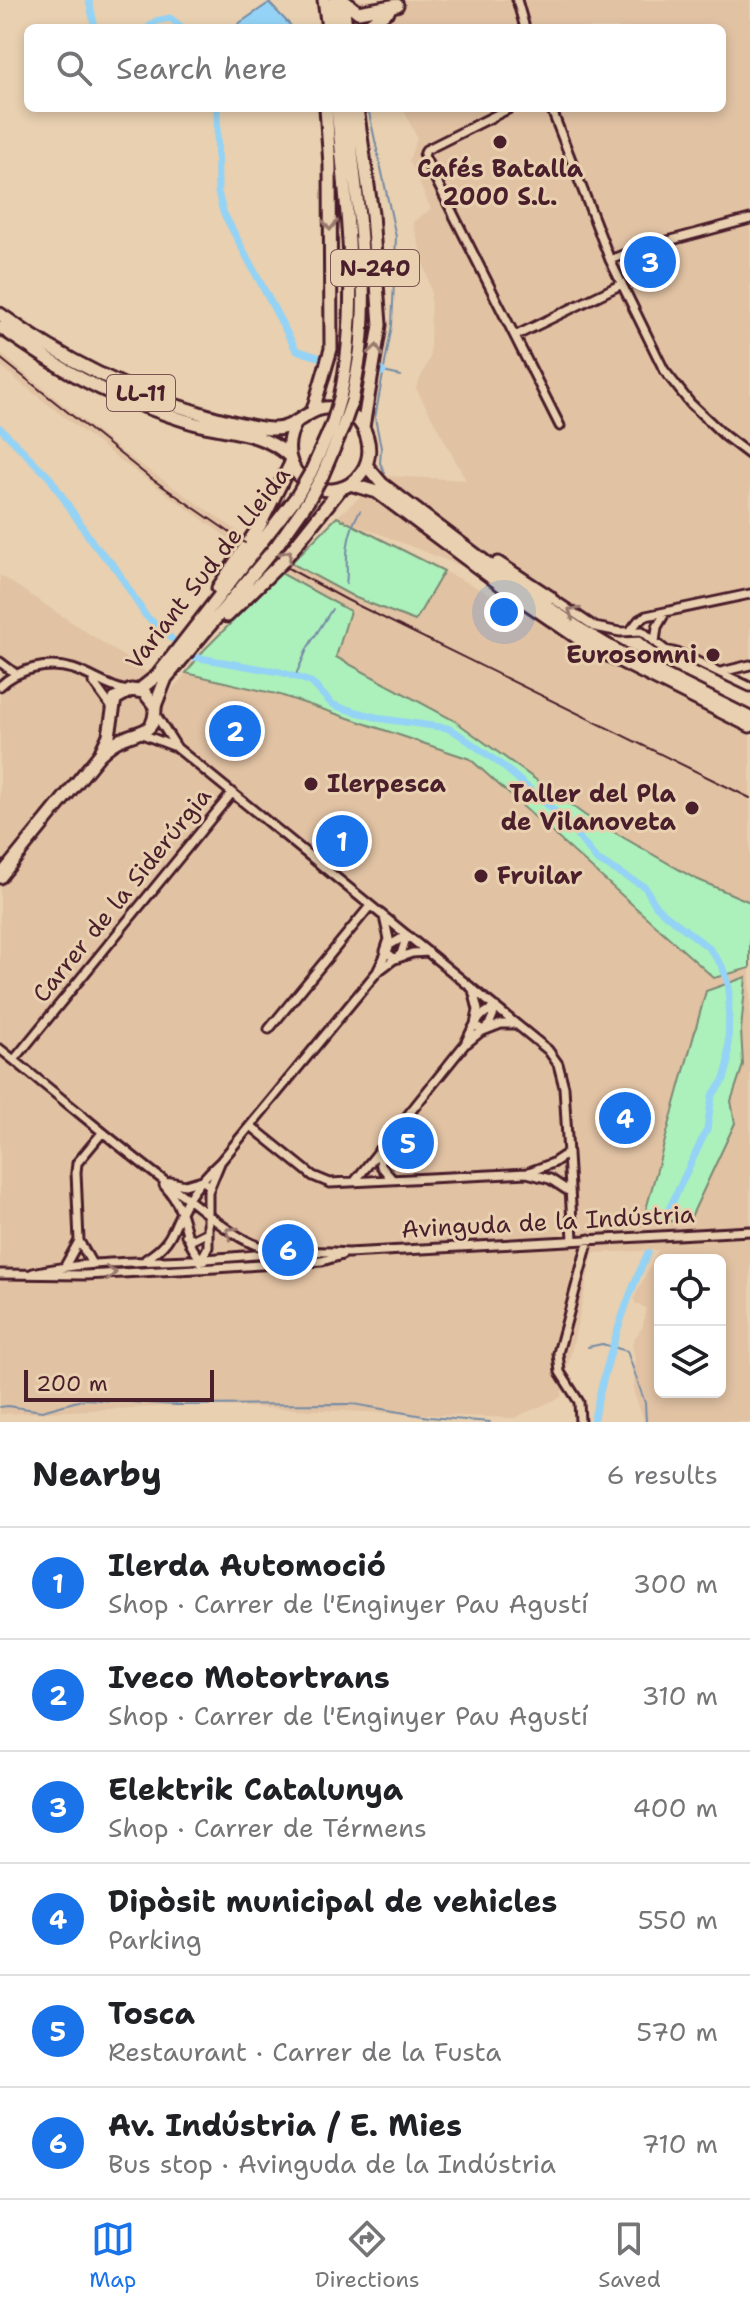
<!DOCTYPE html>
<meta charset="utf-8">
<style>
:root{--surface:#fff;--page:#f2f2f2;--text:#202124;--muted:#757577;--line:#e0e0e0;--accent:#1a73e8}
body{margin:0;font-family:"Shantell Sans",sans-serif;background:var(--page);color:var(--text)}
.controls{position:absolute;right:24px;bottom:24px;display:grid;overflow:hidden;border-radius:12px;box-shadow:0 4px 12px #0003}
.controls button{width:72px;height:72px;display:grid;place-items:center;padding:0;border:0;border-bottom:2px solid var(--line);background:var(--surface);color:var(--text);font:40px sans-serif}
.scale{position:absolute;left:24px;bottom:20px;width:190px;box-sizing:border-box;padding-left:8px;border:4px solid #4a1f2b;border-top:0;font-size:22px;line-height:28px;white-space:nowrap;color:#4a1f2b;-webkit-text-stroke:6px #e8d0b0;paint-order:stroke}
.you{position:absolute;left:504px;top:612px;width:28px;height:28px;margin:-20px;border:6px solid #fff;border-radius:50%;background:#1a73e8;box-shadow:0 0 0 12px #1a73e833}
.badge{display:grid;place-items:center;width:52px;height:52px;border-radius:50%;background:var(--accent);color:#fff;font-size:26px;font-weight:700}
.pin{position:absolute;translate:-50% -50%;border:4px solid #fff;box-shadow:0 2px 8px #0006}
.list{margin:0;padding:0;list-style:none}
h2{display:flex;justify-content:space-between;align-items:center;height:104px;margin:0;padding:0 32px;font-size:34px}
h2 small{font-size:26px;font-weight:400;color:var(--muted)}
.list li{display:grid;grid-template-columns:52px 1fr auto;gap:24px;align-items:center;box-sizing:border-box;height:112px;padding:0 32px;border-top:2px solid var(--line)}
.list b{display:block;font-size:30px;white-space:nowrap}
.list p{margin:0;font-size:26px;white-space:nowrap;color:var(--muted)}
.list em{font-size:26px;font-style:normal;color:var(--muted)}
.icon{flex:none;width:44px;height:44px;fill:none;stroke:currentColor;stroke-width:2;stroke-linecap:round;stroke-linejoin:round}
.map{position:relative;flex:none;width:750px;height:1422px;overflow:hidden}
.search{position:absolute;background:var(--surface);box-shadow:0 4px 12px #0003;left:24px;right:24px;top:24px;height:88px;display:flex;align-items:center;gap:20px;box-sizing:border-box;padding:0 28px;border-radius:12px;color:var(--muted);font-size:30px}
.sheet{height:776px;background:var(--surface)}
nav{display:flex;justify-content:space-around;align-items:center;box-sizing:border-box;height:112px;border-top:2px solid var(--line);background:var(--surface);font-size:22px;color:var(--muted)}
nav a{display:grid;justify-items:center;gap:4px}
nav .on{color:var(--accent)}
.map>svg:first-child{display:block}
.built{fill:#e1c2a3;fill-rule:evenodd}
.green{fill:#acf0bb;stroke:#7b8873;stroke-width:2}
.water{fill:#94d3f5;stroke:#768ba4;stroke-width:2}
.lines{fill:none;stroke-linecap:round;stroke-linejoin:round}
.stream{stroke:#768ba4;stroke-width:2}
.canal{stroke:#94d3f5;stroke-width:7}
.minor-casing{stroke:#4a1f2b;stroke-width:13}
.primary-casing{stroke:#4a1f2b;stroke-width:17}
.trunk-casing{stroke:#4a1f2b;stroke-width:17}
.minor{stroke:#e8d0b0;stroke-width:7}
.primary{stroke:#e8d0b0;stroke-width:11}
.trunk{stroke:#e8d0b0;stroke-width:11}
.rail{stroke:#4a1f2b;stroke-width:2}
.trunk-bridge-casing{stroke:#4a1f2b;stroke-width:17;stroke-linecap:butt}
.trunk-bridge{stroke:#e8d0b0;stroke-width:11}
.oneway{stroke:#99786e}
.poi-dot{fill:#4a1f2b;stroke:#e8d0b0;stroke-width:3}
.labels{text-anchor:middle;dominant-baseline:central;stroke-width:6;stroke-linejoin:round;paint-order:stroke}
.shield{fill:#e8d0b0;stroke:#795453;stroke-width:2}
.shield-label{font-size:22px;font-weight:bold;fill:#4a1f2b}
.poi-label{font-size:24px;font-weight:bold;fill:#4a1f2b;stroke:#e8d0b0;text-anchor:end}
.street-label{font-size:24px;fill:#4a1f2b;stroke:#e8d0b0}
</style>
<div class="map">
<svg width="750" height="1422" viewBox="0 0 750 1422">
<rect width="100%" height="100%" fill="#e8d0b0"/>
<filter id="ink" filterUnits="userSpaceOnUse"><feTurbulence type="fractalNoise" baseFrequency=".0125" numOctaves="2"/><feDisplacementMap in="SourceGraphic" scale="16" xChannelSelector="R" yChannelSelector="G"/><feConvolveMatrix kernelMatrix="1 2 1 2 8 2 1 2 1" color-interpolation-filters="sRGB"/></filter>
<g filter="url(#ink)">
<path class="built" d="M356 0H750V667L726 672 655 638 663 614 613 626 337 517 384 476 466 480 416 388 430 358 431 291 413 222 431 209 409 160 417 138 403 108H722V28H363Z
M0 353 122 452 246 537 356 598 415 620 444 571 750 727V902L694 878 586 816 455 721 335 657 350 610 238 545 117 458 17 380 0 365Z
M0 575 141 668 170 692 186 673 280 695 470 759 714 978 750 968V1422H645L634 1393 635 1358 632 1343 643 1326 646 1308 635 1303 634 1298 658 1250 593 1253 561 1397 514 1418 199 1405 0 1414ZM745 977 741 1030 743 1061 731 1101 735 1123 690 1218ZM660 1260H720V1392H660Z"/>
<path class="green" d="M337 517 444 571 415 621 356 598 291 563Z
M281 573 350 611 336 657 455 721 586 816 694 878 750 902V968L714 978 470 759 280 695 186 673 205 649Z
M746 977 741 1030 743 1065 731 1101 735 1123 690 1219 642 1224 706 991Z"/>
<path class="water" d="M269 3 293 28H238V24Z"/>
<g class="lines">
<path class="stream" d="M368 108 396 237 392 325 375 418 381 448 380 463 385 473
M383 372 401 376
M346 584C348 573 346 567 347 557 347 542 352 523 360 511
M295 677 308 647 332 609
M588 1347 602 1344 627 1351 645 1403 646 1422
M0 1407 8 1406 42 1411 85 1399 176 1405 353 1404 429 1417 490 1422"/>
<path class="canal" d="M89 0 95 28
M148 28 156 21 170 18 183 28
M217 108 218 192 223 212 296 350 321 358
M382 371 383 372
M0 428 50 478 95 546 115 567 145 615 172 639
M194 657 280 672 311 682 332 704 342 708 383 719 447 728 457 733 503 766 564 819 597 860 645 887 656 906 665 914 709 948 722 966 729 987 728 1065 724 1079 712 1096 707 1129 664 1220
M593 1422C606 1364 622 1306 648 1253"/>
<g class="minor-casing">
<path id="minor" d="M517 0 525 28
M510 108 426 150 424 156 560 426
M551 108 610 260 664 370 690 403 725 436 750 455
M610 260 638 249 750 219
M515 336 622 284
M550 597 595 627 620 632 642 631 665 650 681 654 750 687
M631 630 639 620 646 616 750 594
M655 642 657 627 665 613
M0 662 16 674
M721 672 750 665
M93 682 112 708
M0 686C19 668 48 662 73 669 92 675 107 687 127 691
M156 715 177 748 548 1050 558 1064 564 1087 573 1239
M142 734 173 746
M384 917 389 939 385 951 395 959 412 953 428 952
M377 972 390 945 407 935
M473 990 478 1010 475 1024 483 1031 501 1024H516
M269 1029 370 906
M467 1043 489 1025 496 1008
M0 1049C62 1098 121 1149 184 1196 213 1218 238 1242 273 1251
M14 1060 232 793
M251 1126 313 1176 330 1183 527 1173 550 1179 570 1192
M379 1150 381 1166 392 1179
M529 1172 553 1163 568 1153
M355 1181 465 1044C472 1028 479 1013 496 1007
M171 1182 185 1185 202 1180 210 1186
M164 1185C170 1192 176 1199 179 1208 188 1228 185 1246 204 1261
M186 1235 194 1239 208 1232
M146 1259C176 1241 172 1225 188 1199 197 1185 208 1173 221 1161L377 972 401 954 407 935
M200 1262 208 1247V1192L220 1163
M92 1264 79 1241 76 1172 77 1163 102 1133
M65 1266 79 1241
M33 1273C90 1260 147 1263 205 1259 253 1256 300 1249 348 1253L750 1231
M0 1274 85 1275 215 1268 322 1261 342 1255
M580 1422 579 1402 560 1372 558 1353 589 1239"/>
</g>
<g class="primary-casing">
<path id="primary" d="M0 877 100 754C107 748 113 742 122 739 141 730 156 734 155 706L144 692 131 690 115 699 109 735 100 754"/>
</g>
<g class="trunk-casing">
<path id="trunk" d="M324 0 328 28
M335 0 338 28
M343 0 358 12 397 5
M343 0 346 28
M364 28 389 10
M337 108C346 205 361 302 340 398
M347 108C355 186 369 267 361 346 359 364 355 383 352 401
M357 108 372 214 380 325 363 427
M0 314C63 360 131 393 206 415 227 421 249 427 271 429 300 431 311 397 344 411 367 420 376 451 362 472 332 516 265 472 297 421
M0 327C42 356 85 385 133 402 154 410 175 418 197 424 228 432 263 432 288 455
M313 410 331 349 330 165 326 108
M366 465 382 484 517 586 583 631 622 654 750 718
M311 472 332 425
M322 476 343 427
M350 484 377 492 512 593 588 645 750 726
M498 563 550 597
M218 588 260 525 290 465
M227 616 283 561 341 488
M139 690 157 676 297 496
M155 706 166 678 277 545 308 501"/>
</g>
<use href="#minor" class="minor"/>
<use href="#primary" class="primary"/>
<use href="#trunk" class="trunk"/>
<path class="rail" d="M0 358 149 477 245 543
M286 567 347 600 750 798"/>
<g class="trunk-bridge-casing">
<path id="trunk-bridge" d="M332 425 340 398
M343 427 352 401
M297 496 311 472
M308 501 322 476"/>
</g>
<use href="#trunk-bridge" class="trunk-bridge"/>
</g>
<defs><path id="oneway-chevron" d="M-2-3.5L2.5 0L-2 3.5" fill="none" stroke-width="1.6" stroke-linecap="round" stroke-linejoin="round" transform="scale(2)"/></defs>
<g class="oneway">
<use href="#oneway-chevron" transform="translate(330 225) rotate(90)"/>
<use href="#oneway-chevron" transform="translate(376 350) rotate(-81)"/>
<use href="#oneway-chevron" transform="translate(287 555) rotate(-50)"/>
<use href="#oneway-chevron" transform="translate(573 612) rotate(-146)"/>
<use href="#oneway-chevron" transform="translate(231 1232) rotate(-146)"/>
<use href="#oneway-chevron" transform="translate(111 1273) rotate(-3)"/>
</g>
</g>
<g class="poi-dot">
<circle cx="500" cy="142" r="8"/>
<circle cx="713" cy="655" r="8"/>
<circle cx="311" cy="784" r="8"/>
<circle cx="692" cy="808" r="8"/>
<circle cx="481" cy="876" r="8"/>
</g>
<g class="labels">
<g class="shield">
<rect x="331" y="250" width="88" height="36" rx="6"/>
<rect x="107" y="375" width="68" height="36" rx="6"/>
</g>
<g class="shield-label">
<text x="375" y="268">N-240</text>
<text x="141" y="393">LL-11</text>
</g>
<g class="poi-label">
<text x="500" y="169" text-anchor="middle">Cafés Batalla<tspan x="500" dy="28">2000 S.L.</tspan></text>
<text x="697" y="655">Eurosomni</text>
<text x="327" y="784" text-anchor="start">Ilerpesca</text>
<text x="676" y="794">Taller del Pla<tspan x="676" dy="28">de Vilanoveta</tspan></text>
<text x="497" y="876" text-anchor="start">Fruilar</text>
</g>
<g class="street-label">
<text transform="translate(208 568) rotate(-52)">Variant Sud de Lleida</text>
<text transform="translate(122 895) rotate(-51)">Carrer de la Siderúrgia</text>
<text transform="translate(548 1222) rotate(-3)">Avinguda de la Indústria</text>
</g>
</g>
</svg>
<div class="controls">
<button><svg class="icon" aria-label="locate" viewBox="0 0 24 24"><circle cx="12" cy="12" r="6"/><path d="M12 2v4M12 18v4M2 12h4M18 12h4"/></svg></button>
<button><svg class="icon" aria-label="layers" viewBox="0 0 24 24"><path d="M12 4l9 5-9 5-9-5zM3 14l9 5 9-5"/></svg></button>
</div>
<div class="scale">200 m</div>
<div class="you"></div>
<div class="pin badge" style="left:342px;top:841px">1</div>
<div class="pin badge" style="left:235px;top:731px">2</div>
<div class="pin badge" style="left:650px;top:262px">3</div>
<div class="pin badge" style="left:625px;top:1118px">4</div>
<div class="pin badge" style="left:408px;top:1143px">5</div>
<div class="pin badge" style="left:288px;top:1250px">6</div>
<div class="search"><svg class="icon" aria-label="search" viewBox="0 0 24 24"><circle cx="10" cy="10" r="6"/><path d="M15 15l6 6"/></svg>Search here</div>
</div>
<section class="sheet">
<h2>Nearby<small>6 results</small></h2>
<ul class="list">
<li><span class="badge">1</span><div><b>Ilerda Automoció</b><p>Shop · Carrer de l'Enginyer Pau Agustí</p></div><em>300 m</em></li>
<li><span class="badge">2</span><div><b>Iveco Motortrans</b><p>Shop · Carrer de l'Enginyer Pau Agustí</p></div><em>310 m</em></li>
<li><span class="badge">3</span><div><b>Elektrik Catalunya</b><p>Shop · Carrer de Térmens</p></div><em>400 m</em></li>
<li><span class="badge">4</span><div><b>Dipòsit municipal de vehicles</b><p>Parking</p></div><em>550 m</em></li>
<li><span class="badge">5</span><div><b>Tosca</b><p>Restaurant · Carrer de la Fusta</p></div><em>570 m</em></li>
<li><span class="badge">6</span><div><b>Av. Indústria / E. Mies</b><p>Bus stop · Avinguda de la Indústria</p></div><em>710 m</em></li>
</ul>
</section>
<nav>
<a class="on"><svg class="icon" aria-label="map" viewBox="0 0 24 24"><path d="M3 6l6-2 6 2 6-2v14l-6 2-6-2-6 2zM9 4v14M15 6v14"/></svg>Map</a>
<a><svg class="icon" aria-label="directions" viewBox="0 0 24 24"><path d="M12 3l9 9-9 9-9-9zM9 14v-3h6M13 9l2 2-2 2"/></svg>Directions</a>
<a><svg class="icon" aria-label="saved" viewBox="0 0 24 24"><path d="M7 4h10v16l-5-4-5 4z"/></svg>Saved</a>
</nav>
